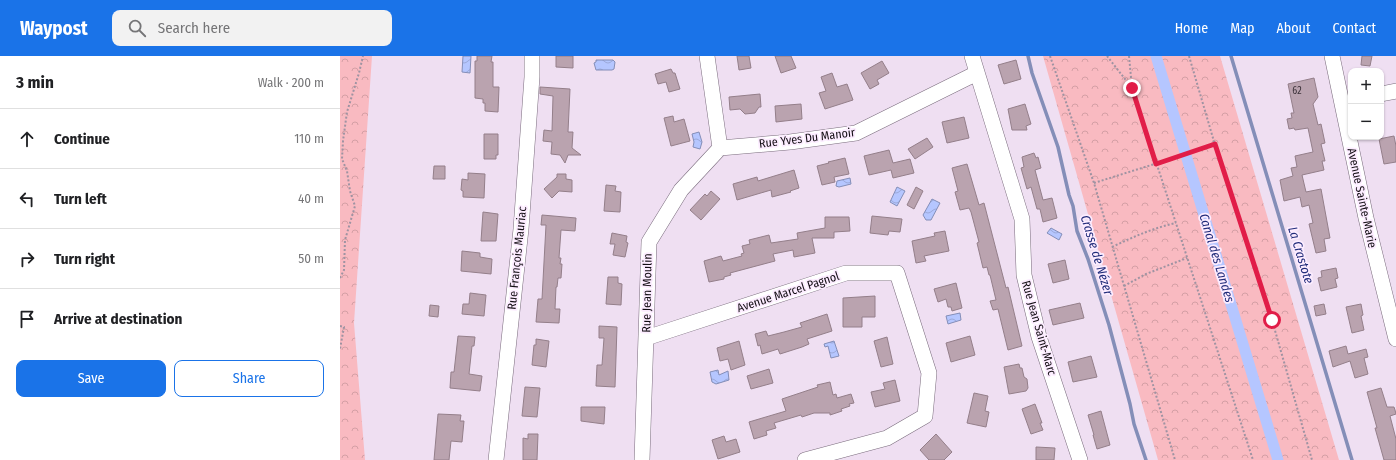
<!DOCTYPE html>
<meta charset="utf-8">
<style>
:root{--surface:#fff;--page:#f2f2f2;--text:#202124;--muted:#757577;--line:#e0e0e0;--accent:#1a73e8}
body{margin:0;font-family:"Fira Sans Condensed",sans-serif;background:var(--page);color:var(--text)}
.controls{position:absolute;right:12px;top:12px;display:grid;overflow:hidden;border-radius:8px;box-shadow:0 1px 3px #0004}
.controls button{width:36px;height:36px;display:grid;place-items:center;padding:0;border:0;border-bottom:1px solid var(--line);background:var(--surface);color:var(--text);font:20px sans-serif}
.stop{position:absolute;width:12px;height:12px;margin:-9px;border:3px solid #e11d48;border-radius:50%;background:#fff}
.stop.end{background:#e11d48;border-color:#fff;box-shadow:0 1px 4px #0008}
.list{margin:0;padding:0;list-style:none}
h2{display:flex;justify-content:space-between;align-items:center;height:52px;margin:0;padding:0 16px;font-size:17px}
h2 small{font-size:13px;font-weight:400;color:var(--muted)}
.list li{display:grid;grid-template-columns:26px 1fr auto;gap:12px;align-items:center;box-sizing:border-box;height:60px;padding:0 16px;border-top:1px solid var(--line)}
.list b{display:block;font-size:15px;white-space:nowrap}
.list em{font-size:13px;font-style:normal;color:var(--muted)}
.actions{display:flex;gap:8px;padding:12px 16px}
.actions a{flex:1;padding:9px 0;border:1px solid var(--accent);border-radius:8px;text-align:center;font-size:14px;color:var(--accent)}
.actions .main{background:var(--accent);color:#fff}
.icon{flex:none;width:22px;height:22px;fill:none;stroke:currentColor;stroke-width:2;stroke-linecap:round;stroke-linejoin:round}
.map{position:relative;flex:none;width:1056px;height:404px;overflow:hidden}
header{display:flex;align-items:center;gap:24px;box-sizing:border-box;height:56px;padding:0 20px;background:var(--accent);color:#fff}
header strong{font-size:19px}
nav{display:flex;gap:22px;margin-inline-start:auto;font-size:14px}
.search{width:280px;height:36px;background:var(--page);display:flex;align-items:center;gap:10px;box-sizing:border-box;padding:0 14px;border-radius:8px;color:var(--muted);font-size:15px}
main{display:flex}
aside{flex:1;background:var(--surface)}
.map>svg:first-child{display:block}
.forest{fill:url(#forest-crowns)}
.water{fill:url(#water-waves);stroke:#848eb8}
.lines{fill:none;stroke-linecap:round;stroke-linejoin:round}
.stream{stroke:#848eb8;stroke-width:3.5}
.canal{stroke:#b5c6ff;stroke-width:11}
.building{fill:#baa3af;stroke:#947f8a}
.minor-casing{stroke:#7a6c7d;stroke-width:16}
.path{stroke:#9f93a2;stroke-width:2;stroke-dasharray:2 2;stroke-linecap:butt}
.minor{stroke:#fff;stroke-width:15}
.route{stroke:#e11d48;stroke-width:5}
.labels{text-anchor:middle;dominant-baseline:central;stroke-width:3.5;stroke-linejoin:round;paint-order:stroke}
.number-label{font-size:10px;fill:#3c323a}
.street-label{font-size:12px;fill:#120d13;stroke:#fcecff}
.water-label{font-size:13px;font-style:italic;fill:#212c7a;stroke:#fcecff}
</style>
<header>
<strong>Waypost</strong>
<div class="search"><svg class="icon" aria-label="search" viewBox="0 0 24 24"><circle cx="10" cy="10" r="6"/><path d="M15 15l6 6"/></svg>Search here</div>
<nav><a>Home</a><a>Map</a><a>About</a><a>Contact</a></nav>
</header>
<main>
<aside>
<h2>3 min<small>Walk · 200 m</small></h2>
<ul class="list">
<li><svg class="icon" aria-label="ahead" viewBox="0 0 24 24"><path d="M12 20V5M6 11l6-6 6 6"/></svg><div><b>Continue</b></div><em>110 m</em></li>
<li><svg class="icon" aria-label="left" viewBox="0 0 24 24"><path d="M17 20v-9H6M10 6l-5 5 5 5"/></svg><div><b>Turn left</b></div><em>40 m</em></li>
<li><svg class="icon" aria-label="right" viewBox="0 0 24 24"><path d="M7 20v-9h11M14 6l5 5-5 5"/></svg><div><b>Turn right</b></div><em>50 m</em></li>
<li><svg class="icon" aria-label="arrive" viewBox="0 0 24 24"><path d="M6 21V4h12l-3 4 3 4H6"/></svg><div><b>Arrive at destination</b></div></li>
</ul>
<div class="actions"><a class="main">Save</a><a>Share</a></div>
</aside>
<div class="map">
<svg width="1056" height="404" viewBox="0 0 1056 404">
<defs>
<pattern id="forest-crowns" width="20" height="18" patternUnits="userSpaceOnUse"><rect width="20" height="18" fill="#f9bac1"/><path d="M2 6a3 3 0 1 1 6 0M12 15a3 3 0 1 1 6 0" fill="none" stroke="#d49fa5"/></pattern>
<pattern id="water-waves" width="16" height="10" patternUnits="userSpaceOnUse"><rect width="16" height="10" fill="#b5c6ff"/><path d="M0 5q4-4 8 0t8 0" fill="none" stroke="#9ba9da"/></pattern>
</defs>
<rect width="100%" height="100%" fill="#efdff2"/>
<path class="forest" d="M0 0H32L14 267 25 404H0Z
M703 0H880L999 404H818Z"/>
<path class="water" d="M123 0H131L130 17 122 16Z
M256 4H273L275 6 274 13 272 14H256L254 7 256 6Z
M359 76 362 86 360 93 353 91 354 86 352 78Z
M510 122 511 128 499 131 496 130 497 125Z
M557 131 565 135 557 150 550 146Z
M592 143 600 147 591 164H586L583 159Z
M711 172 722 178 719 184 707 177Z
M620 257 621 264 608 268 606 260Z
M494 285 499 300 491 302 488 290 485 291 484 288Z
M378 314 379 319 388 315 389 324 376 328 372 326 370 316Z"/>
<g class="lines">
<path class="stream" d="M688 0 692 17 718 91 729 139 733 150 737 175 748 203 769 269 790 348 794 368 806 404
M891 0 1012 404"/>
<path class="canal" d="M816 0 938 404"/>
</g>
<path class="building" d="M137 0H152L151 6H153V31H159L158 56 145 55V47H143V43L135 42V5H137Z
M216 0H233V12L216 11Z
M397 0H409L411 12 399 14Z
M435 0H451L456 12 441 17Z
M1022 0H1032L1030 10 1021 9Z
M676 4 681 23 664 28 658 9Z
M542 5 549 17 537 24 539 28 530 33 521 17Z
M331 13 333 17H335L340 33 329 36 326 26 318 28 315 18Z
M492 17 497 31 507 28 513 44 485 53 479 37 486 35 481 21Z
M974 22 978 41 973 48 978 69 981 68 985 87 981 88 985 105H982L984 114 962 119 966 136 981 133 990 182 984 183 986 195 976 197 969 168 973 167 969 149 962 151 960 141 944 145 940 124 953 120 951 112 957 111 955 100 973 96 968 72 955 74 954 72 949 73 947 63 952 62 951 57H954L948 28Z
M200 31 230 33 228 76H233L232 92 241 99H228L225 107 220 99 211 98 212 86 203 85 204 74 212 75 213 40 200 38Z
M420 38 421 51H419L415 57 405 58 400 53 390 54 389 41Z
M461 48 462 63 436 66 435 50Z
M685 48 691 68 686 70 687 74H672L668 53Z
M333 60 334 66 344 63 350 85 331 90 324 62Z
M624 61 629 82 607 87 602 66Z
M144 78H158V99H156V103H144Z
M1054 80 1056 90V106L1044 108 1039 83Z
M587 82 593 91 575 103 568 93Z
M549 94 553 107 570 103 574 117 553 122 551 114 529 119 524 100Z
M694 97 696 102 698 101 701 112 695 114 703 144 712 142 717 162 703 166 700 153H697L691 131 687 133 681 112 684 111 682 101Z
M505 102 509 118 494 121 495 126 482 129 477 110 489 107 488 106Z
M627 108 639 149 644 147 666 232 668 231 682 290 668 294 658 253 653 254 650 245 656 244 650 219H649L647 211 643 212 637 187 639 186 631 156 629 152 620 154 615 136 618 135 612 112Z
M94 110H105V123H93Z
M454 114 459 132 450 135 451 136 432 141 431 134 397 144 393 128 417 121 418 125Z
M128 117 145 118 144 142 123 141V135L121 134 122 123 128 124Z
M217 118H226V123L232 124V136L219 135 212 142 204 133 217 121Z
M266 129 276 130 275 135 281 136 280 156 264 155Z
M576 131 583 135 574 153 567 149Z
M371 135 380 143 361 164 350 154 365 138 367 140Z
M143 156 158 158 156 185H141Z
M202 159 236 162 235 175 221 174 219 202H221L220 208H222L221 222H218L217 231H216L215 253H220L219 267 196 266 198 243H202L206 169H201Z
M532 160 562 163 560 176 549 175 548 179 530 177Z
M485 161H509L510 175 494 176V182H472L475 197 454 201 453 194 433 198 435 205 390 217 391 219 384 221V223L369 226 364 205 381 200 383 205 402 200 401 198 404 197 402 190 410 188 409 184 429 179 431 187 458 183 457 177 485 172Z
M605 175 609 195 584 200 586 205 576 207 572 185 595 180 594 177Z
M272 177 287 180 286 186 288 187 285 201 273 199 275 188H270Z
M122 195 140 197V201L152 203 151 218 121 215Z
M725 204 729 223 713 227 708 208Z
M996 212 998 222 995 223 997 231 981 235 978 222 982 221 981 215Z
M268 221H278V227L282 228 281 249 266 248Z
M616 227 622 252 612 255 611 251H608L606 243 598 246 594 233Z
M130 237 146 239 144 260 122 258 123 248H129Z
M535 240V261H522V271H503V242Z
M740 247 744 262 713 269 709 254Z
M984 248 986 258 976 260 974 250Z
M1021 248 1023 259 1021 260 1024 274 1012 277 1006 251Z
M90 249 99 250 98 261 89 260Z
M487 258 492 275 467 283 469 288 462 291 440 298 438 293 422 298 420 289 418 290 415 278 426 275 428 280 444 276 462 271 460 267Z
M259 270 277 271 275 331 256 330 257 309H262L264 282H259Z
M118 280 135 281 134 290H132L129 318 142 320 140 335 110 332 111 316H114Z
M630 280 635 299 611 306 606 287Z
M547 281 553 308 541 311 534 285Z
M196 283 209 285 206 311 192 309 194 289H196Z
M399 285 405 309 391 314 388 303 380 305 377 292Z
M1006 290 1008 298 1026 293 1028 301 1024 302 1028 318 1015 322 1010 305 993 311 989 295Z
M751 300 757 321 733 326 728 306Z
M679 308 680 312H682L684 321 687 323 688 332 686 335 669 338 664 311Z
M429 313 433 327 411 333 407 320Z
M555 324 560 345 535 351 531 336 545 333 543 327Z
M490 326 493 339 496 338 497 342 511 338 514 347 509 348 510 350 501 353 502 355 490 359V357H474L462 361 461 359 434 367 436 372 426 375 427 379 414 383 409 366 446 355 442 343 478 331 477 329Z
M185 331 200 332 197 361 182 360Z
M1041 332 1047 351H1054L1055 354 1056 358 1050 360 1056 383V404H1044L1035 372H1037L1027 336Z
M634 337 648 340 645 355 649 356 646 371 627 367Z
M695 348 702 367H700L703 374 691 378 682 353Z
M241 351H265L264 368 241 365Z
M761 355 770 389 757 393 753 379H754L748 359Z
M98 358 121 359 120 365H124L122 386 111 385 109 404H94Z
M188 378H198L197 404H183V382L188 383Z
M596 378 612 396 604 404H589L580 394Z
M384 380 386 386 396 383 400 396 378 403 372 384Z
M696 391 715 392 714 404H696Z"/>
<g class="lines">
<g class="minor-casing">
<path id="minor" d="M632 0 682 163 684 219 699 281 740 404
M992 0 1026 162 1056 283
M1041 38 1056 35
M380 92 450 86 516 77 637 17
M306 282 506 217H557L589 317 585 360 547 382 465 404
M156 404 181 173 192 21V0
M302 404 309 186 341 134 380 92 367 0"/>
</g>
<path class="path" d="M710 0 754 127 835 404
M767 0 792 32
M789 0 792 32 913 404
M849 0 875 89 932 264 972 404
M754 127 875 89
M772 191C793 181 813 172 836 167
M0 222 4 214 5 184 15 150 10 135 7 115 2 103 3 85 7 56 19 17 23 0
M784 230 806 218 847 202
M0 270 4 271 0 293"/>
<use href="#minor" class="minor"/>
</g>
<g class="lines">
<path class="route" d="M792 32 816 108 875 88 932 264"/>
</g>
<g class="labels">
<g class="number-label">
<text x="957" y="35">62</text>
</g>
<g class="street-label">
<text transform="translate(467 82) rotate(-7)">Rue Yves Du Manoir</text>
<text transform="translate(1022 142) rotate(78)">Avenue Sainte-Marie</text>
<text transform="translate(177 202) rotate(-84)">Rue François Mauriac</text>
<text transform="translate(448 236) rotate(-18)">Avenue Marcel Pagnol</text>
<text transform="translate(307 237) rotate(-89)">Rue Jean Moulin</text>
<text transform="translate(699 272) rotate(74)">Rue Jean Saint-Marc</text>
</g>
<g class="water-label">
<text transform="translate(757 199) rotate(73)">Crasse de Nézer</text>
<text transform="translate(961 199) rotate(73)">La Crastote</text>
<text transform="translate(877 202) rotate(73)">Canal des Landes</text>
</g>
</g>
</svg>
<div class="controls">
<button>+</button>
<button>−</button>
</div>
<div class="stop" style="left:932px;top:264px"></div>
<div class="stop end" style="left:792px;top:32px"></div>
</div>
</main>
